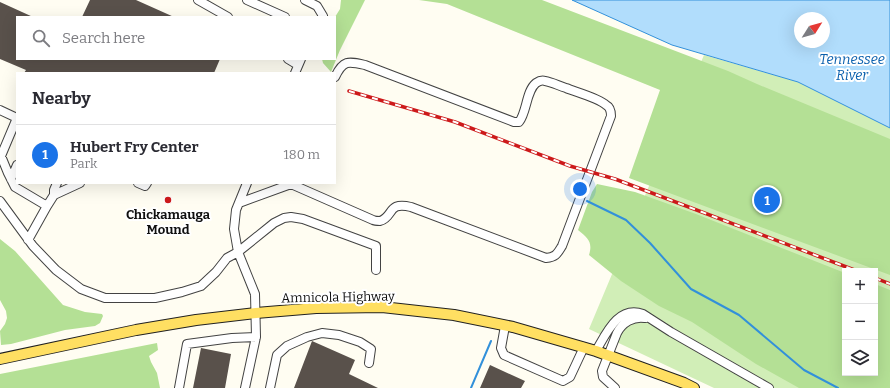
<!DOCTYPE html>
<meta charset="utf-8">
<style>
:root{--surface:#fff;--page:#f2f2f3;--text:#2b2b33;--muted:#7c7c81;--line:#e1e1e2;--accent:#1a73e8}
body{margin:0;font-family:Bitter,serif;background:var(--page);color:var(--text)}
.controls{position:absolute;right:12px;bottom:12px;display:grid;overflow:hidden;border-radius:0px;box-shadow:0 4px 16px #0002}
.controls button{width:36px;height:36px;display:grid;place-items:center;padding:0;border:0;border-bottom:1px solid var(--line);background:var(--surface);color:var(--text);font:20px sans-serif}
.compass{position:absolute;left:794px;top:12px;width:36px;height:36px;border-radius:50%;background:var(--surface);box-shadow:0 4px 16px #0002;rotate:53deg}
.you{position:absolute;left:580px;top:189px;width:14px;height:14px;margin:-10px;border:3px solid #fff;border-radius:50%;background:#1a73e8;box-shadow:0 0 0 6px #1a73e833}
.badge{display:grid;place-items:center;width:26px;height:26px;border-radius:50%;background:var(--accent);color:#fff;font-size:13px;font-weight:700}
.pin{position:absolute;translate:-50% -50%;border:2px solid #fff;box-shadow:0 1px 4px #0006}
.list{margin:0;padding:0;list-style:none}
h2{display:flex;justify-content:space-between;align-items:center;height:52px;margin:0;padding:0 16px;font-size:17px}
h2 small{font-size:13px;font-weight:400;color:var(--muted)}
.list li{display:grid;grid-template-columns:26px 1fr auto;gap:12px;align-items:center;box-sizing:border-box;height:60px;padding:0 16px;border-top:1px solid var(--line)}
.list b{display:block;font-size:15px;white-space:nowrap}
.list p{margin:0;font-size:13px;white-space:nowrap;color:var(--muted)}
.list em{font-size:13px;font-style:normal;color:var(--muted)}
.icon{flex:none;width:22px;height:22px;fill:none;stroke:currentColor;stroke-width:2;stroke-linecap:round;stroke-linejoin:round}
.map{position:relative;flex:none;width:890px;height:388px;overflow:hidden}
.search{position:absolute;background:var(--surface);box-shadow:0 4px 16px #0002;left:16px;top:16px;width:320px;height:44px;display:flex;align-items:center;gap:10px;box-sizing:border-box;padding:0 14px;border-radius:0px;color:var(--muted);font-size:15px}
.panel{position:absolute;background:var(--surface);box-shadow:0 4px 16px #0002;left:16px;top:72px;width:320px;height:112px;border-radius:0px}
.map>svg:first-child{display:block}
.green{fill:#d1eeb7;fill-rule:evenodd}
.forest{fill:#b4e095}
.water{fill:#b1ddfc;stroke:#3290da;fill-rule:evenodd}
.lines{fill:none;stroke-linecap:round;stroke-linejoin:round}
.stream{stroke:#3290da;stroke-width:2}
.building{fill:#59514b}
.minor-casing{stroke:#434343;stroke-width:10}
.major-casing{stroke:#212121;stroke-width:12}
.minor{stroke:#fff;stroke-width:8}
.major{stroke:#ffdf62;stroke-width:10}
.rail-casing{stroke:#cd1a1b;stroke-width:3.5}
.rail{stroke:#fff;stroke-width:2;stroke-dasharray:6;stroke-linecap:butt}
.poi-dot{fill:#cd1a1b;stroke:#fff;stroke-width:1.5}
.labels{text-anchor:middle;dominant-baseline:central;stroke-width:4;stroke-linejoin:round;paint-order:stroke}
.poi-label{font-size:13px;font-weight:bold;fill:#101010;stroke:#fff}
.street-label{font-size:13px;fill:#101010;stroke:#fff}
.water-label{font-size:14px;font-style:italic;fill:#0c61ae;stroke:#fff}
</style>
<div class="map">
<svg width="890" height="388" viewBox="0 0 890 388">
<rect width="100%" height="100%" fill="#fffdf2"/>
<path class="green" d="M704 55 798 82 890 128V388H714L589 329ZM845 271H875V373H845Z"/>
<path class="forest" d="M341 0H365L340 50 331 72 323 63 322 59H335V17L340 9Z
M419 0H542L728 71 757 84 890 139V275L629 178 660 90 447 4Z
M597 184 635 192 696 214 845 273V373H875V284L890 290V388H799L756 364 692 322 659 306 621 281 589 255C593 242 588 238 578 230L592 192Z
M0 239 15 251 63 305 85 312 102 314 103 316 100 323 95 326 65 330 11 344 1 345 0 331 5 324 7 318 6 311 0 300Z
M157 343 158 350 149 356 151 362 157 373 160 388H0V374Z"/>
<path class="water" d="M572 0H890V128L798 82 672 45ZM800 18H824V42H800Z"/>
<g class="lines">
<path class="stream" d="M587 201 626 220 650 243 691 289 739 315 804 370 838 388
M471 388 491 341"/>
</g>
<path class="building" d="M90 0H136L174 17H82Z
M0 2 33 17H17V59H220L214 73H24L26 70 0 59Z
M312 341 355 360 349 374 378 388H294Z
M201 348 231 354 225 388H193Z
M490 365 525 381 521 388H480Z"/>
<g class="lines">
<g class="minor-casing">
<path id="minor" d="M198 0 228 17
M247 0 285 17
M305 0 317 6 323 16 322 17
M288 59 298 65
M295 73 301 59
M0 110 17 118
M17 118 1 156 8 173 15 187 47 206 28 240
M11 179 17 165
M138 183 145 186 147 183
M54 195 80 183
M0 201 33 246 56 270 81 289 105 298H155L182 292 201 286 216 272 227 258 238 252 274 223 284 218 291 217 303 219 376 246V270
M239 203 291 184 373 220C375 221 379 221 380 221 394 217 387 201 411 207L546 258C556 257 557 254 562 246L611 116C611 111 610 107 606 105 599 98 576 92 566 88 559 86 552 82 545 81 542 80 539 81 536 83 526 91 527 112 519 122H514L365 65C348 61 343 60 335 77
M47 206 54 195V190L57 183
M505 326 501 348 504 355 563 381 570 377 584 347
M596 351C606 334 618 305 643 314L671 332 769 388
M179 388 187 344 232 338 256 337
M245 388 256 337 255 294 238 252 234 229 236 210 247 183
M270 388 277 355 287 346 307 337 322 333 339 335 360 342 371 349 369 363
M615 388 603 377 602 371 617 333C622 323 633 316 645 318"/>
</g>
<g class="major-casing">
<path id="major" d="M0 359 136 330 196 320 256 313 316 308 382 307 454 315 513 327 596 351 684 383 694 388"/>
</g>
<use href="#minor" class="minor"/>
<use href="#major" class="major"/>
<g class="rail-casing">
<path id="rail" d="M349 91 455 122 570 166 615 179 857 271
M875 278 890 284"/>
</g>
<use href="#rail" class="rail"/>
</g>
<circle class="poi-dot" cx="168" cy="200" r="4"/>
<g class="labels">
<g class="poi-label">
<text x="168" y="214">Chickamauga<tspan x="168" dy="15">Mound</tspan></text>
</g>
<g class="street-label">
<text transform="translate(338 297) rotate(-1)">Amnicola Highway</text>
</g>
<g class="water-label">
<text x="852" y="59">Tennessee<tspan x="852" dy="16">River</tspan></text>
</g>
</g>
</svg>
<div class="controls">
<button>+</button>
<button>−</button>
<button><svg class="icon" aria-label="layers" viewBox="0 0 24 24"><path d="M12 4l9 5-9 5-9-5zM3 14l9 5 9-5"/></svg></button>
</div>
<svg class="compass" viewBox="-18 -18 36 36"><path d="M0-13l5 13h-10z" fill="#e53935"/><path d="M0 13l5-13h-10z" fill="#7c7c81"/></svg>
<div class="you"></div>
<div class="pin badge" style="left:767px;top:200px">1</div>
<div class="search"><svg class="icon" aria-label="search" viewBox="0 0 24 24"><circle cx="10" cy="10" r="6"/><path d="M15 15l6 6"/></svg>Search here</div>
<section class="panel">
<h2>Nearby<small></small></h2>
<ul class="list">
<li><span class="badge">1</span><div><b>Hubert Fry Center</b><p>Park</p></div><em>180 m</em></li>
</ul>
</section>
</div>
